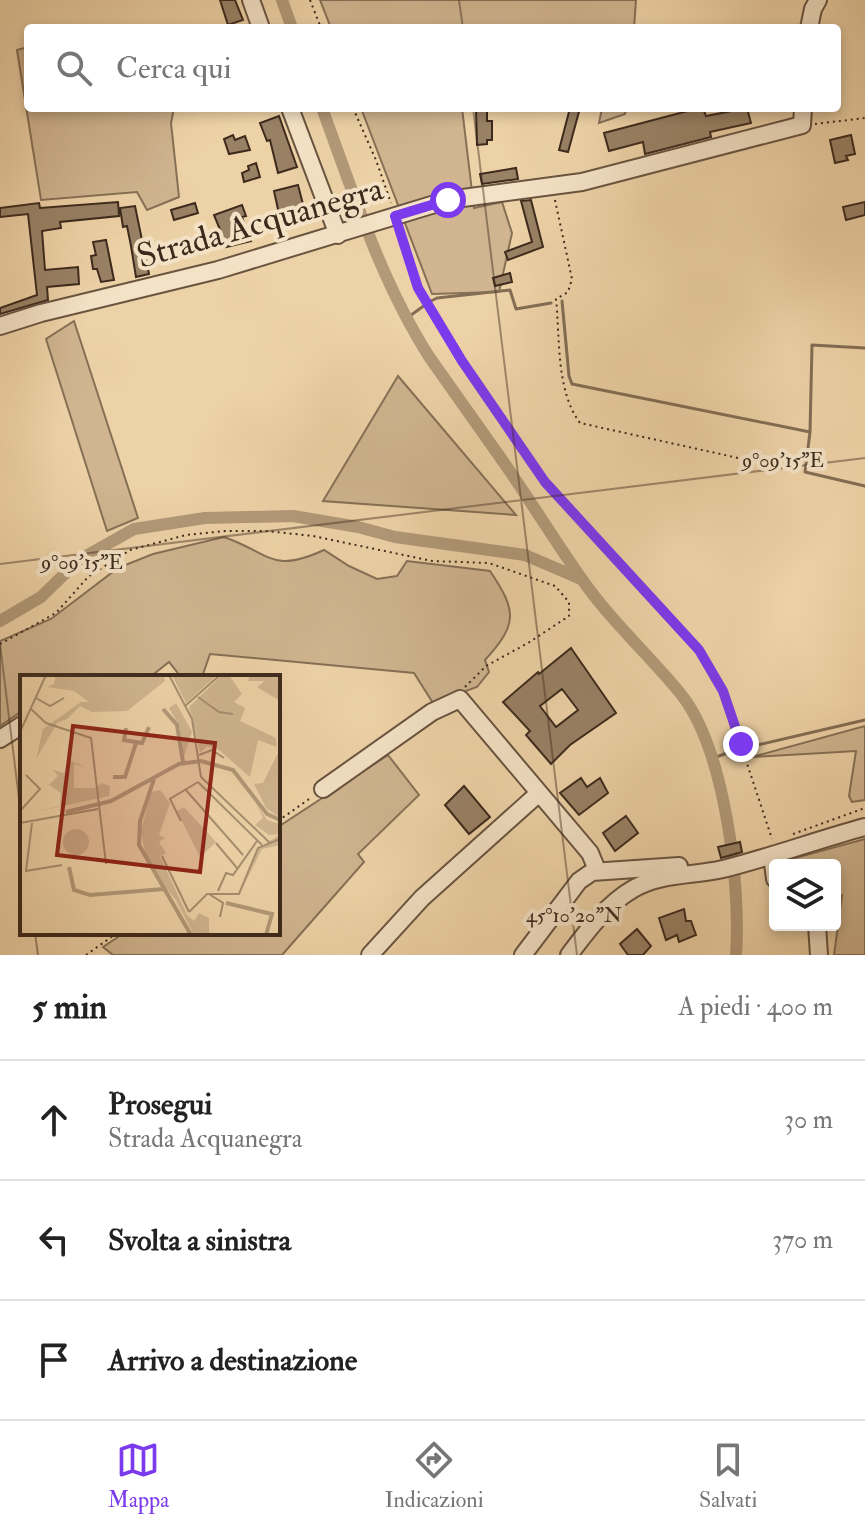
<!DOCTYPE html>
<html lang="it">
<meta charset="utf-8">
<style>
:root{--surface:#fff;--page:#f6f6f6;--text:#222;--muted:#767676;--line:#e0e0e0;--accent:#7c3aed}
body{margin:0;font-family:"IM FELL Double Pica",serif;background:var(--page);color:var(--text)}
.controls{position:absolute;right:24px;bottom:24px;display:grid;overflow:hidden;border-radius:8px;box-shadow:0 4px 12px #0003}
.controls button{width:72px;height:72px;display:grid;place-items:center;padding:0;border:0;border-bottom:2px solid var(--line);background:var(--surface);color:var(--text);font:40px sans-serif}
.stop{position:absolute;width:24px;height:24px;margin:-18px;border:6px solid #7c3aed;border-radius:50%;background:#fff}
.stop.end{background:#7c3aed;border-color:#fff;box-shadow:0 2px 8px #0008}
.list{margin:0;padding:0;list-style:none}
h2{display:flex;justify-content:space-between;align-items:center;height:104px;margin:0;padding:0 32px;font-size:34px}
h2 small{font-size:26px;font-weight:400;color:var(--muted)}
.list li{display:grid;grid-template-columns:52px 1fr auto;gap:24px;align-items:center;box-sizing:border-box;height:120px;padding:0 32px;border-top:2px solid var(--line)}
.list b{display:block;font-size:30px;white-space:nowrap}
.list p{margin:0;font-size:26px;white-space:nowrap;color:var(--muted)}
.list em{font-size:26px;font-style:normal;color:var(--muted)}
.icon{flex:none;width:44px;height:44px;fill:none;stroke:currentColor;stroke-width:2;stroke-linecap:round;stroke-linejoin:round}
.map{position:relative;flex:none;width:865px;height:955px;overflow:hidden}
.search{position:absolute;background:var(--surface);box-shadow:0 4px 12px #0003;left:24px;right:24px;top:24px;height:88px;display:flex;align-items:center;gap:20px;box-sizing:border-box;padding:0 28px;border-radius:8px;color:var(--muted);font-size:30px}
.sheet{height:464px;background:var(--surface)}
nav{display:flex;justify-content:space-around;align-items:center;box-sizing:border-box;height:112px;border-top:2px solid var(--line);background:var(--surface);font-size:22px;color:var(--muted)}
nav a{display:grid;justify-items:center;gap:4px}
nav .on{color:var(--accent)}
.map>svg:first-child{display:block}
.green{fill:#d0b590;stroke:#867056;stroke-width:2}
.lines{fill:none;stroke-linecap:round;stroke-linejoin:round}
.stream{stroke:#836d54;stroke-width:3}
.canal{stroke:#b29978;stroke-width:12}
.building{fill:#998165;stroke:#3d2a1d;stroke-width:2;fill-rule:evenodd}
.minor-casing{stroke:#695440;stroke-width:20}
.path{stroke:#3d2a1d;stroke-width:2;stroke-dasharray:2 4;stroke-linecap:butt}
.minor{stroke:#f4e2c6;stroke-width:16}
.route{stroke:#7c3aed;stroke-width:10}
.ticks{fill:none;stroke:#3d2a1d;stroke-width:2;stroke-opacity:0.45}
.labels{text-anchor:middle;dominant-baseline:central;stroke-width:8;stroke-linejoin:round;paint-order:stroke}
.street-label{font-size:34px;fill:#3d2a1d;stroke:#f4e2c6}
.inset-river{fill:none;stroke:#b29978;stroke-width:4}
.inset-road{fill:none;stroke:#a78f70;stroke-width:2}
.view{fill:#8f2418;fill-opacity:0.15;stroke:#8f2418;stroke-width:4}
.inset-edge{fill:none;stroke:#3d2a1d;stroke-width:4}
.ticks-label{font-size:20px;text-anchor:middle;fill:#3d2a1d;stroke:#f4e2c6;stroke-width:8;stroke-linejoin:round;paint-order:stroke}
</style>
<div class="map">
<svg width="865" height="955" viewBox="0 0 865 955">
<rect width="100%" height="100%" fill="#eed2a7"/>
<filter id="stains"><feTurbulence type="fractalNoise" baseFrequency=".0025" numOctaves="4"/><feColorMatrix values="0 0 0 0 .2 0 0 0 0 .09 0 0 0 0 .02 0 0 0 .5 -.17"/></filter>
<radialGradient id="worn" r=".72"><stop offset=".6" stop-color="#630" stop-opacity="0"/><stop offset="1" stop-color="#630" stop-opacity=".3"/></radialGradient>
<path class="green" d="M320 0H636L634 28H331Z
M28 47V108H174L171 123 179 197 147 210 137 192 41 200 17 50Z
M361 108H462L474 208 502 202 512 233 499 292 432 294Z
M602 108H626L625 114 599 123Z
M74 321 138 518 107 531 46 339Z
M398 376 516 515 323 501Z
M224 537C272 554 272 574 324 550L349 566 377 579 397 576 407 561 490 571C517 611 518 624 485 660L489 672 477 687 433 703 414 673 210 654 202 677H181L169 662 150 677H78L75 674 71 677H22V711L0 726V641L51 619 118 568 153 554Z
M865 726V800L852 802 849 796 856 751 752 757Z
M388 755 419 795 358 854 364 862 282 955H113L103 947 124 933H278V827Z
M865 839V955H834L842 895 835 899V865H789L788 860Z"/>
<g class="lines">
<path class="stream" d="M431 301 437 298 510 290 516 309 551 303
M562 301 569 376 572 384 810 432
M407 318 425 305
M865 348 812 345 810 432 805 472 865 486
M713 758 736 750 865 720"/>
<path class="canal" d="M282 0 292 28
M322 108C353 192 381 282 430 358 453 391 477 424 500 457 528 497 553 538 581 578 610 620 648 654 680 693 725 748 741 885 736 955
M0 621 41 597 79 560 134 529 205 518 293 516 358 527 395 537 525 555 581 579"/>
</g>
<path class="building" d="M220 0H235L243 20 228 25Z
M476 108H487V121H492V140H487V144L477 145Z
M570 108H580L568 152 559 150Z
M699 108H703L706 116 747 108 751 123 710 132 711 137 645 154 643 142 609 151 604 133Z
M279 116 297 167 278 173 270 140 267 141 260 123Z
M233 135 235 140 245 136 250 150 229 154 224 139Z
M851 135 855 154 846 156 848 160 835 163 830 140Z
M256 163 260 177 244 182 242 173 249 170 248 166Z
M516 168 518 179 482 184 480 174Z
M298 185 304 208 279 214 274 191Z
M531 200 543 247 508 260 505 252 532 242 521 201Z
M118 202 119 216 60 222 61 228 42 231 45 270 78 267 79 284 47 287 48 300 0 314V308L37 295 28 214 0 217V208L39 203 40 208Z
M865 202V215L846 220 843 207Z
M195 203 198 213 174 220 171 210Z
M242 205 246 216 242 217 251 241 226 247 225 245 185 255 181 243 221 232 214 215Z
M135 206 149 274 136 277 131 246 127 226 123 227 120 208Z
M106 240 114 280 101 282 97 269H93L91 256 96 255 93 242Z
M510 273 512 282 495 286 493 278Z
M571 648 616 713 570 745 551 764 526 735 530 731 503 702 538 672 539 674ZM562 689 578 710 556 727 540 706Z
M581 778 587 787 600 778 608 793 579 815 560 793Z
M464 786 490 817 469 834 445 805Z
M626 816 638 833 615 851 603 833Z
M740 842 742 852 721 858 718 847Z
M684 909 686 921H691L696 935 679 942 677 935 666 940 659 918Z
M637 929 651 946 643 955H628L620 944Z"/>
<g class="lines">
<g class="minor-casing">
<path id="minor" d="M251 0 261 28
M809 28 813 9 818 0
M290 108 338 235
M0 326 41 313 218 270 448 200 582 182 802 125 803 108
M0 739 22 725
M323 789 432 712 460 699 590 853 597 870
M772 855 775 879
M817 925 819 955
M370 955 422 898 539 793
M523 955 579 881 592 872 679 866
M569 955C587 931 607 904 633 889 660 873 693 876 723 869 771 857 817 840 865 827"/>
</g>
<path class="path" d="M310 0 321 28
M353 108 376 160 391 203
M815 124 865 118
M555 200 572 279 568 292 556 299C560 338 556 391 580 423L779 467 798 466
M399 228 418 288 462 361 545 482 699 650 723 691 772 839
M0 644 56 613 88 577 130 550 186 535 225 531H267L313 536 432 561 489 563 555 586 569 602V616L528 643 486 666 465 687
M278 821 312 797
M793 834 865 808
M86 955 117 933"/>
<use href="#minor" class="minor"/>
</g>
<g class="lines">
<path class="route" d="M448 200 395 216 418 288 462 361 545 482 699 650 723 691 741 744"/>
</g>
<path class="ticks" d="M459 0 463 28M473 108 577 955M0 564 865 458M0 644 22 823M35 933 38 955"/>
<g class="labels">
<g class="street-label">
<text transform="translate(260 223) rotate(-16)">Strada Acquanegra</text>
</g>
</g>
<g transform="translate(20 675)">
<rect width="260" height="260" fill="#eed2a7"/>
<path d="M36 0H144L145 6 107 36 72 37 60 31 47 44 37 48 16 84 23 54 61 27H69L54 16 27 12 34 9ZM152 0H197L166 28ZM202 0H209L222 19 214 27 225 33 220 46 256 63 257 72 238 65 230 102 198 74 187 71 180 78 169 32ZM230 0H260V26L237 12 245 6H228ZM156 28 172 57 164 82 159 50 149 33ZM260 74V143L246 133 234 109 243 108ZM49 85 67 93 54 89V113H76L81 108 90 111 89 121 6 139 40 131 41 118 29 110 38 101 33 95 44 98ZM140 115 150 128 139 160 145 163 139 167 146 178 140 181 167 240 174 246 179 238 189 243V260H174L156 225 136 201 124 173 121 156 131 117ZM236 128 247 145 260 149V170L242 174 221 216 237 175 260 159 249 160 235 150 243 143ZM164 132 196 167 180 182 157 136ZM43 167a13 13 0 1 1 26 0a13 13 0 1 1-26 0Z" fill="#d0b590"/>
<path class="inset-river" d="M143 34 157 50 163 87M106 53 104 65 122 68 129 52M93 102H105L116 68M134 104 120 146 119 170 171 260M46 137 91 126 159 89 181 86 213 95 247 139 260 145M49 192 54 215 70 220 144 214M206 228 252 239 246 260"/>
<path class="inset-road" d="M149 0 172 44 181 102 250 168M178 22 199 37 213 39M16 23 30 31 44 23M165 31 200 0M11 34 26 48 71 63 86 189M0 57 26 0M179 80 192 75 204 83M178 107 242 170M165 114 223 180M0 136 20 114 6 100M161 146 150 124 178 107M0 148 78 134M12 148 6 196 42 190M196 168 217 193M142 181 169 237M198 216 206 198 213 200 237 166M189 219 203 228 200 242M169 237 187 219H219L238 173 260 164"/>
<path class="view" d="M53 51 195 68 180 197 37 180Z"/>
<rect width="260" height="260" class="inset-edge"/>
</g>
<g class="ticks-label">
<text x="783" y="467">9°09'15"E</text>
<text x="82" y="569">9°09'15"E</text>
<text x="574" y="922">45°10'20"N</text>
</g>
<rect width="100%" height="100%" filter="url(#stains)"/>
<rect width="100%" height="100%" fill="url(#worn)"/>
</svg>
<div class="controls">
<button><svg class="icon" aria-label="layers" viewBox="0 0 24 24"><path d="M12 4l9 5-9 5-9-5zM3 14l9 5 9-5"/></svg></button>
</div>
<div class="stop" style="left:448px;top:200px"></div>
<div class="stop end" style="left:741px;top:744px"></div>
<div class="search"><svg class="icon" aria-label="search" viewBox="0 0 24 24"><circle cx="10" cy="10" r="6"/><path d="M15 15l6 6"/></svg>Cerca qui</div>
</div>
<section class="sheet">
<h2>5 min<small>A piedi · 400 m</small></h2>
<ul class="list">
<li><svg class="icon" aria-label="ahead" viewBox="0 0 24 24"><path d="M12 20V5M6 11l6-6 6 6"/></svg><div><b>Prosegui</b><p>Strada Acquanegra</p></div><em>30 m</em></li>
<li><svg class="icon" aria-label="left" viewBox="0 0 24 24"><path d="M17 20v-9H6M10 6l-5 5 5 5"/></svg><div><b>Svolta a sinistra</b></div><em>370 m</em></li>
<li><svg class="icon" aria-label="arrive" viewBox="0 0 24 24"><path d="M6 21V4h12l-3 4 3 4H6"/></svg><div><b>Arrivo a destinazione</b></div></li>
</ul>
</section>
<nav>
<a class="on"><svg class="icon" aria-label="map" viewBox="0 0 24 24"><path d="M3 6l6-2 6 2 6-2v14l-6 2-6-2-6 2zM9 4v14M15 6v14"/></svg>Mappa</a>
<a><svg class="icon" aria-label="directions" viewBox="0 0 24 24"><path d="M12 3l9 9-9 9-9-9zM9 14v-3h6M13 9l2 2-2 2"/></svg>Indicazioni</a>
<a><svg class="icon" aria-label="saved" viewBox="0 0 24 24"><path d="M7 4h10v16l-5-4-5 4z"/></svg>Salvati</a>
</nav>
